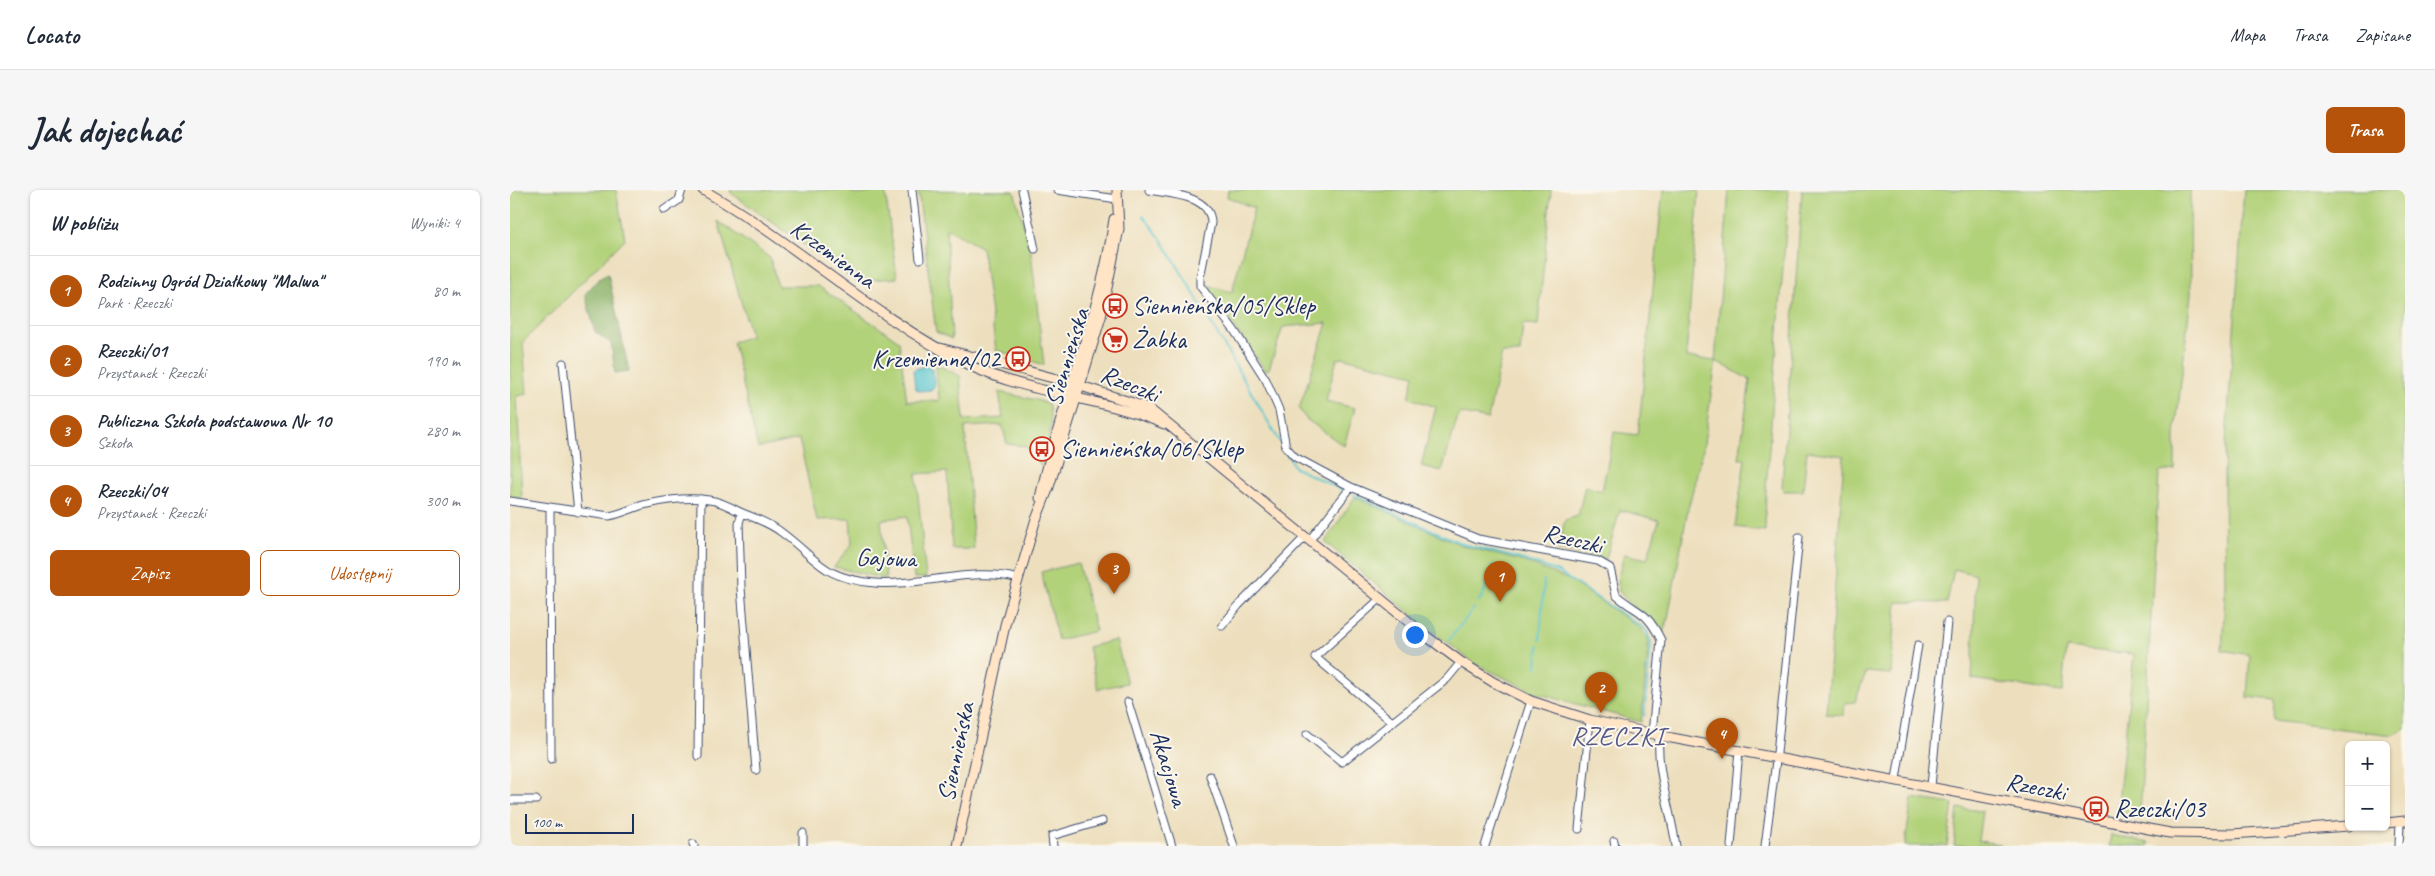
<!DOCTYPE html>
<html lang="pl">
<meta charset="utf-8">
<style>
:root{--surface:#fff;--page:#f6f6f7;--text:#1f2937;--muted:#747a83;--line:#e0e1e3;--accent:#b45309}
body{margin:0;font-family:Caveat,sans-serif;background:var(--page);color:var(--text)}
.controls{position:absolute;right:15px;bottom:15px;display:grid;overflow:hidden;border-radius:8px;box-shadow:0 1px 4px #0004}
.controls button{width:45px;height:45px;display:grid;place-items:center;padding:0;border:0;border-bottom:1px solid var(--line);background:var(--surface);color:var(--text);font:25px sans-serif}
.scale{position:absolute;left:15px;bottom:12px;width:109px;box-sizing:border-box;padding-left:5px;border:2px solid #1b2f5e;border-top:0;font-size:14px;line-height:18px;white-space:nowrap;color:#1b2f5e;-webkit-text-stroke:4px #fbf7ec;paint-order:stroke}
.you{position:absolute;left:904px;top:444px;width:18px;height:18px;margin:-12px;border:4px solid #fff;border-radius:50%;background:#1a73e8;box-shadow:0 0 0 8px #1a73e833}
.badge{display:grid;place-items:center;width:32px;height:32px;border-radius:50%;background:var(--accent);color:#fff;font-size:16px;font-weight:700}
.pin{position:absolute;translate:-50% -41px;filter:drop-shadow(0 1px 2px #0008)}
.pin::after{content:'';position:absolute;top:26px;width:18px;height:15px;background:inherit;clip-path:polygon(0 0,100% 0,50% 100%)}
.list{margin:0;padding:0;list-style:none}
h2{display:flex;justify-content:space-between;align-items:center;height:65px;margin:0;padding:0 20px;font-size:21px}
h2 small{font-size:16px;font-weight:400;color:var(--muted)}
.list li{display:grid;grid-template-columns:32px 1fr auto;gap:15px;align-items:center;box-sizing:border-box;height:70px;padding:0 20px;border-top:1px solid var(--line)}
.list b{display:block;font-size:19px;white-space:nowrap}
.list p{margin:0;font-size:16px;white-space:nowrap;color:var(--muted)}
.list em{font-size:16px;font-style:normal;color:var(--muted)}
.actions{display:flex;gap:10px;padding:15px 20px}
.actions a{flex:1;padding:11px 0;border:1px solid var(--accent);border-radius:8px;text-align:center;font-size:18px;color:var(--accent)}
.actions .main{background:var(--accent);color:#fff}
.map{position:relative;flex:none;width:1895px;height:656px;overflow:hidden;border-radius:8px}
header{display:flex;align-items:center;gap:30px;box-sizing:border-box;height:70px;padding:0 25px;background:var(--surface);border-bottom:1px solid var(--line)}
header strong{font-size:24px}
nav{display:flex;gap:28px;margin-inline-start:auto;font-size:18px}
.intro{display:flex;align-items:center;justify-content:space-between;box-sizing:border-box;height:120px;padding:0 30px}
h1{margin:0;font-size:35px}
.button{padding:12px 22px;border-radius:8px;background:var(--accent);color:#fff;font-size:18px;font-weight:700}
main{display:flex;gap:30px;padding:0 30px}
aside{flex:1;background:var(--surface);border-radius:8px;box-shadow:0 1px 4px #0004}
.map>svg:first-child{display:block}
.green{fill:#b2d27a;stroke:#66806c}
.forest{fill:#8db46a;stroke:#547264}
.water{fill:#59c6cf;stroke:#3a7a96}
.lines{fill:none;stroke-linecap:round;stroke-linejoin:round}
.stream{stroke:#59c6cf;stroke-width:2}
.minor-casing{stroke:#3a496c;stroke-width:9}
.secondary-casing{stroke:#3a496c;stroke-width:11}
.minor{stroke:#fff;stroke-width:7}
.secondary{stroke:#ffe4c6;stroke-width:9}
.labels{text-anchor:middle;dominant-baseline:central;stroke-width:4;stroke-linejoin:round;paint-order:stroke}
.street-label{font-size:25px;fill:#1b2f5e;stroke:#fbf7ec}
.poi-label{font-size:25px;fill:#1b2f5e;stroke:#fbf7ec;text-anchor:start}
.neighbourhood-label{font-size:26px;letter-spacing:1px;fill:#585b8a;stroke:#fbf7ec}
</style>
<header>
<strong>Locato</strong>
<nav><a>Mapa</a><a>Trasa</a><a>Zapisane</a></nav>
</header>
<div class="intro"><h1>Jak dojechać</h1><a class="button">Trasa</a></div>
<main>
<aside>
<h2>W pobliżu<small>Wyniki: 4</small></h2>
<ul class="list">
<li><span class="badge">1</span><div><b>Rodzinny Ogród Działkowy &quot;Malwa&quot;</b><p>Park · Rzeczki</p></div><em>80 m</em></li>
<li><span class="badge">2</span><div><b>Rzeczki/01</b><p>Przystanek · Rzeczki</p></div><em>190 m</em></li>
<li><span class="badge">3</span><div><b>Publiczna Szkoła podstawowa Nr 10</b><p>Szkoła</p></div><em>280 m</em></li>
<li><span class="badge">4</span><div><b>Rzeczki/04</b><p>Przystanek · Rzeczki</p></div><em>300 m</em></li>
</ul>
<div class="actions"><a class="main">Zapisz</a><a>Udostępnij</a></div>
</aside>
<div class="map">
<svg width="1895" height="656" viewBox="0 0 1895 656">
<rect width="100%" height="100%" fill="#fbf7ec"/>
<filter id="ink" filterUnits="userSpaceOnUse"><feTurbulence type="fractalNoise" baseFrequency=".02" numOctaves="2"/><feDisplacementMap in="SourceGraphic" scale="10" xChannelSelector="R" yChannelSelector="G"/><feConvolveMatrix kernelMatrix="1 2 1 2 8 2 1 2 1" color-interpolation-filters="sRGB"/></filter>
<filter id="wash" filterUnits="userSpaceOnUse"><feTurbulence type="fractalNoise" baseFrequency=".0096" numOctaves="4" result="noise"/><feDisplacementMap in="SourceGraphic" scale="20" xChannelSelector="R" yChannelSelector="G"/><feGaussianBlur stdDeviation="1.12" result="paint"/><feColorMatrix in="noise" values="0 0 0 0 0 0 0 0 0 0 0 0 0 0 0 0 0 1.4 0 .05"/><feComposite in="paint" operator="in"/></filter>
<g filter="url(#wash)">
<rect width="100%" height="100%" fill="#eddfbd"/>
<path class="green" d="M0 0H106L115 49 13 152 17 204 7 206 12 309 0 306Z
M220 0H337L347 5 375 0 387 88 345 91 221 3Z
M408 0 504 1 521 62 534 175 486 160 472 58 436 38 442 149 426 142Z
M718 0H1041L1028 135 1013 134 1010 163H992L978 229 949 223 932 281 911 276 926 217 899 208 904 185 834 168 827 169 816 211 845 218 834 256 796 229 789 219 817 133 773 137 759 179 755 180 693 94 722 102 744 18 717 7Z
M1153 0H1189L1176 167 1205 171 1219 0H1279L1256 298 1255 341 1225 337 1235 269H1229L1240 190 1206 171 1193 260 1178 319 1158 428 1151 450 1109 401 1107 392 1114 364 1137 369 1149 330 1110 320 1096 369 1048 359 1055 330 1068 326 1075 296 1092 301 1104 242 1128 245Z
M1292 0H1680L1681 104 1665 245V280L1649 282 1630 625 1607 622 1624 464 1556 458 1552 502 1462 489 1466 385 1444 379 1437 413 1387 412 1381 484 1356 482 1345 512 1335 513 1334 525 1316 524 1334 266 1297 261 1293 301H1273L1272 297Z
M1734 0H1895V538L1884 545 1764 531 1765 510 1737 507 1740 465 1712 460 1715 406 1714 280Z
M208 31 260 68 268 96H308L389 151 397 211H429L426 174 450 186 454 230 493 228 489 202 531 211 539 215 541 234 533 278 515 256 497 254 492 235 455 237 464 359H442L437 282 406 284 416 388H404L397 326 371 330 376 389 324 377 342 354 340 329 307 330 289 249 248 258 223 152 241 146Z
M845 307 951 355 1018 373 1059 390 1129 437 1139 450 1131 532 1026 503 964 473 913 434 815 352Z
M568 373 586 441 548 450 531 382Z
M606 450 617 493 588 499 578 457Z
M1402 608 1443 614 1437 656H1395Z
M1448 618 1472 621 1468 651 1491 654 1490 656H1444Z
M1601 645 1639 653 1638 656H1599Z"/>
<path class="forest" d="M98 84 119 181 105 183 101 153 85 142 75 104 90 88Z"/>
<path class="water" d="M417 175 422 179 425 195 421 200 409 201 405 198 403 180Z"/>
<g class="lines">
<path class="stream" d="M633 25 651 49 679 95 785 278 835 301
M844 305 953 354 1014 370 1048 382 1132 437 1137 442 1141 454 1134 526
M968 412 973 405 983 375
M939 450 964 418
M1030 450 1034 390
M1027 477 1029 455"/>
</g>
</g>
<g filter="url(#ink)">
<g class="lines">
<g class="minor-casing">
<path id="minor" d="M402 0 410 69
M512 0 525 59
M547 0 607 9
M639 0C660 4 701 5 701 33L690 88V96L724 140 756 190 769 220 776 257 785 267 841 297 968 349 1088 371 1100 378 1106 405C1128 424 1136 419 1151 450L1142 544
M154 20 169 10 172 0
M53 173 68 322
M0 311 99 326C113 324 125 316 138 314 156 310 181 307 199 310 210 311 221 317 230 322 244 328 260 333 271 342 309 370 311 388 365 393 407 397 468 376 508 389
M40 318 41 569
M232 323 229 333 231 398 246 580
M799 351 841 297
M871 408 805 467 881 531
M712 436 729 415 794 348
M618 512 662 656
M797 544 832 572 937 489 951 472
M1149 545C1146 582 1161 620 1166 656
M188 566 191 309
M700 586 724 656
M1386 589 1408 455
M1421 596 1437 432
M0 610H26
M1069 639 1080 530
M293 643V656
M1104 651 1105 656
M183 654 184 656
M543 656 542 646 592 631
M975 656 1021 511
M1221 656 1229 560
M1255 656 1267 563 1289 347
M1889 656 1890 632"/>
</g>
<g class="secondary-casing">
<path id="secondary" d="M193 0C285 52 361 125 455 173 517 205 591 206 654 234
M430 158 562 193 638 218 916 446 951 472 983 492 1021 511 1080 530 1162 548 1660 643 1722 644 1839 636
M530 308C550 214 591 125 604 29
M1876 633 1895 631
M447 656 495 435 525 332 539 297 591 127 609 39 607 0"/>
</g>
<use href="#minor" class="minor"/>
<use href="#secondary" class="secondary"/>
</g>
</g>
<defs>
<g id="bus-ring" transform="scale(1.25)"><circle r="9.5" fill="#fbf7ec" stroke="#c8321e" stroke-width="1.5"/><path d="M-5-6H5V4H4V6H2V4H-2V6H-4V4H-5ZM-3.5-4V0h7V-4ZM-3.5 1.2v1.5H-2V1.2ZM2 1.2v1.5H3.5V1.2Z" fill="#c8321e"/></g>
<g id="supermarket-ring" transform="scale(1.25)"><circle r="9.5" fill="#fbf7ec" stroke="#c8321e" stroke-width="1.5"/><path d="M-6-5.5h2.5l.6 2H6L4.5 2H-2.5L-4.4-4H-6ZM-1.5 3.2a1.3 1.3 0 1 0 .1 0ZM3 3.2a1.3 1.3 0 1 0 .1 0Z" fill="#c8321e"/></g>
</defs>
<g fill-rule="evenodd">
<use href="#bus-ring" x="605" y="116"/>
<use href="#supermarket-ring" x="605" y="150"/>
<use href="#bus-ring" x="508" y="169"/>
<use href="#bus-ring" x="532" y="259"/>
<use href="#bus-ring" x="1586" y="619"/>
</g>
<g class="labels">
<g class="street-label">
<text transform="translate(323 64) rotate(36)">Krzemienna</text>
<text transform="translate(557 167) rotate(-73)">Siennieńska</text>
<text transform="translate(620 194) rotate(22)">Rzeczki</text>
<text transform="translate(1063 349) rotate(13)">Rzeczki</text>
<text transform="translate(376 368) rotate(2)">Gajowa</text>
<text transform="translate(446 562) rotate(-78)">Siennieńska</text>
<text transform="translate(659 578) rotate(73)">Akacjowa</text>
<text transform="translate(1526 597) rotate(11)">Rzeczki</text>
</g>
<g class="poi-label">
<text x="622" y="116">Siennieńska/05/Sklep</text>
<text x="622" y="150">Żabka</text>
<text x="490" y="169" text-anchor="end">Krzemienna/02</text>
<text x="550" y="259">Siennieńska/06/Sklep</text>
<text x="1604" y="619">Rzeczki/03</text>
</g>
<g class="neighbourhood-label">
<text x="1108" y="546">RZECZKI</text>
</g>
</g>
</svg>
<div class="controls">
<button>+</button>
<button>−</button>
</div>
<div class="scale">100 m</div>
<div class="you"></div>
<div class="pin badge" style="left:990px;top:412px">1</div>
<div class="pin badge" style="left:1091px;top:523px">2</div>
<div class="pin badge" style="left:604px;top:404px">3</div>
<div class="pin badge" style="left:1212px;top:569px">4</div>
</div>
</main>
